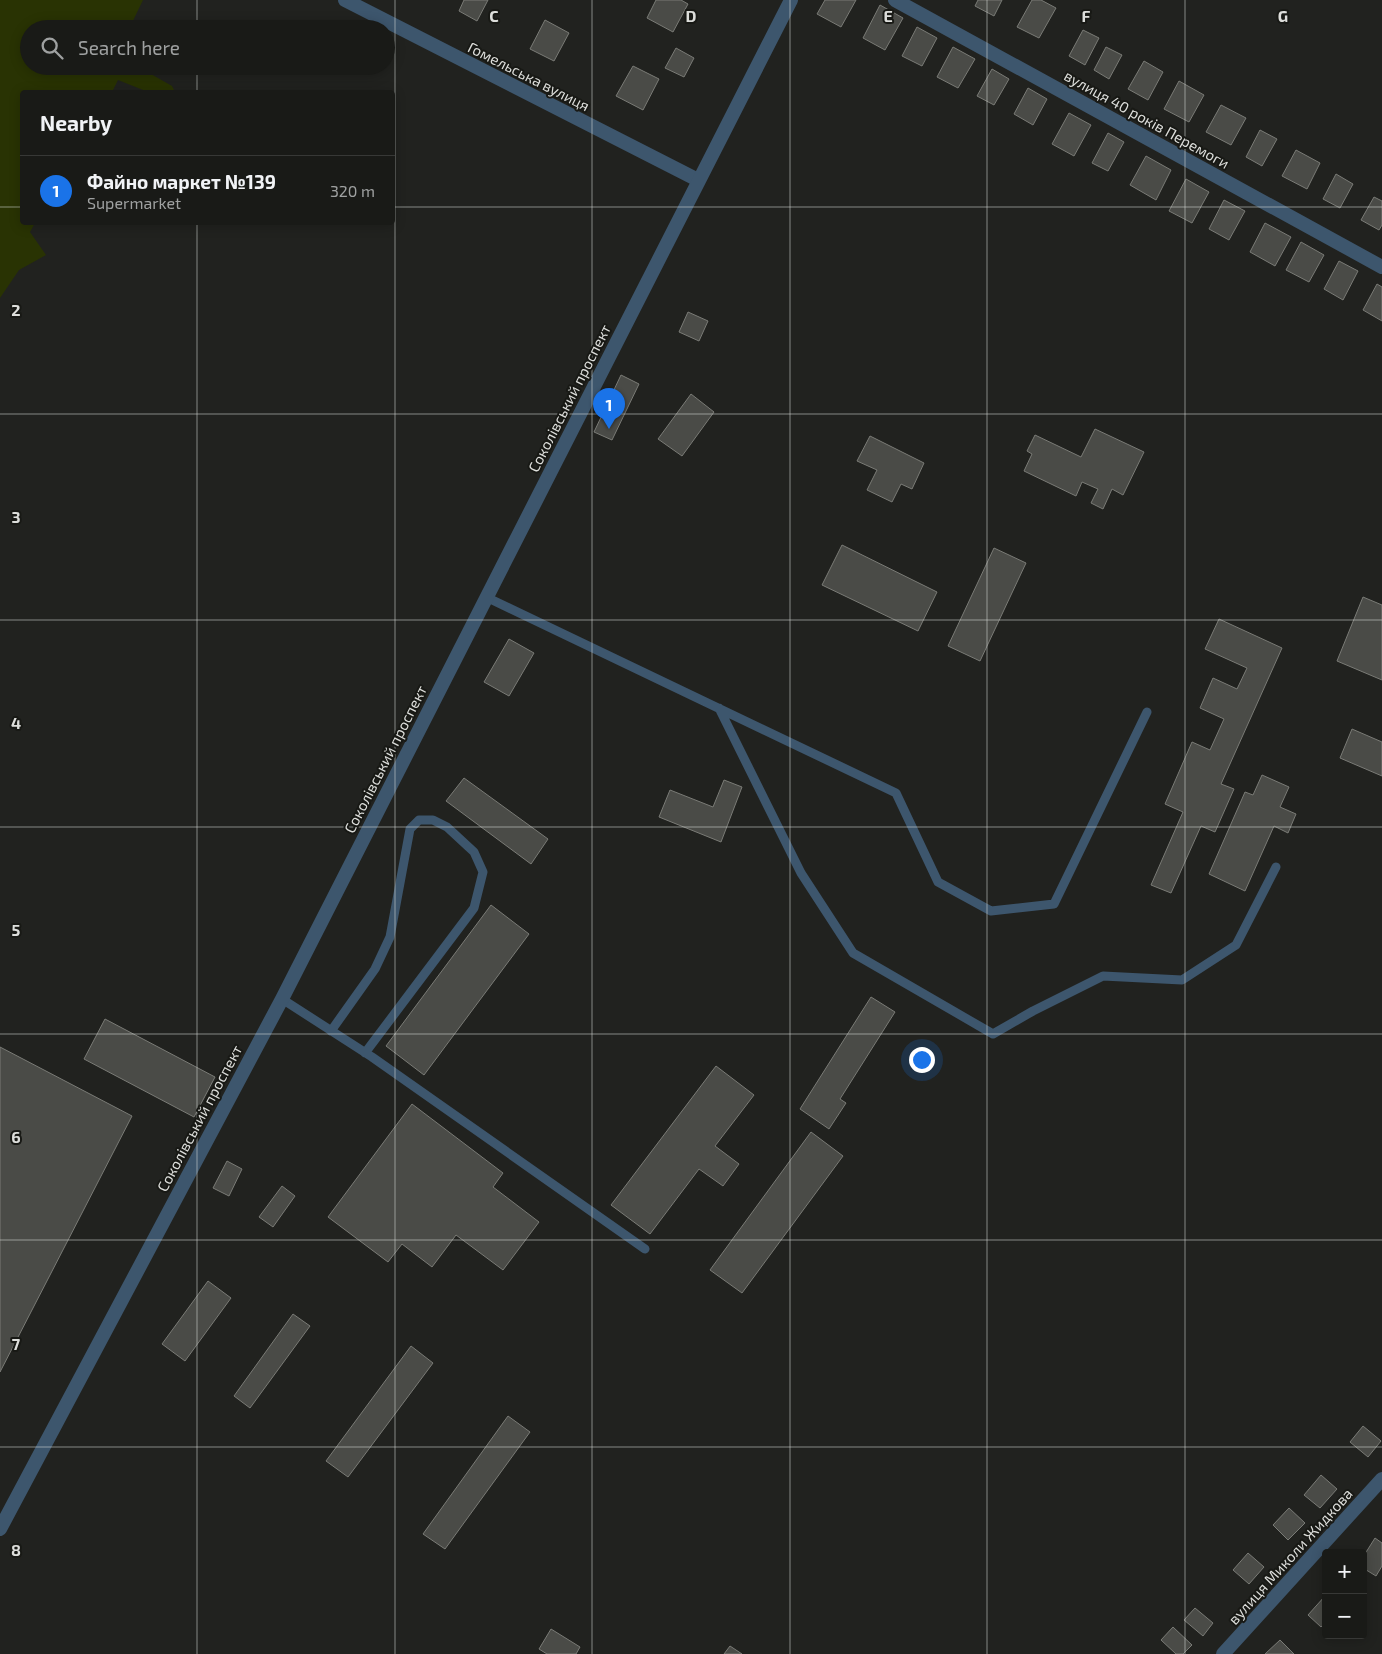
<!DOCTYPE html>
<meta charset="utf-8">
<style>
:root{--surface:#191a17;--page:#262724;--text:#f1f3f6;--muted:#9fa1a1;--line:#373836;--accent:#1a73e8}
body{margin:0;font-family:"Exo 2",sans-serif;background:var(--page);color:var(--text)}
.controls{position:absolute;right:15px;bottom:15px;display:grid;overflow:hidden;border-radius:5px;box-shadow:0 2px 12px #0003}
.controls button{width:45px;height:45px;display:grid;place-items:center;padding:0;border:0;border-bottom:1px solid var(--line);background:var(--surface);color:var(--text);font:25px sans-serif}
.you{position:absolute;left:921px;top:1059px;width:18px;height:18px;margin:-12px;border:4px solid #fff;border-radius:50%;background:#1a73e8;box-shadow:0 0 0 8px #1a73e833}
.badge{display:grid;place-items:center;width:32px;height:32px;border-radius:50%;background:var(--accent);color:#fff;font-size:16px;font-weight:700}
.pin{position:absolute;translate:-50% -41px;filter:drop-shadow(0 1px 2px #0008)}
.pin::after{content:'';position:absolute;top:26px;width:18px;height:15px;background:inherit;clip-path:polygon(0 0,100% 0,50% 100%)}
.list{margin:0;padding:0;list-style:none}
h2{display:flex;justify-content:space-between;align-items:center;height:65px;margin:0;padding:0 20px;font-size:21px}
h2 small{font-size:16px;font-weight:400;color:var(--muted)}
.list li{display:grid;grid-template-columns:32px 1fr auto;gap:15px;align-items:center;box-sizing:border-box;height:70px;padding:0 20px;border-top:1px solid var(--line)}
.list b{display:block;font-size:19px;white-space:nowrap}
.list p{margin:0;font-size:16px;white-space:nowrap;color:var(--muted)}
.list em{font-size:16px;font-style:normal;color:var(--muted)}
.icon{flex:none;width:28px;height:28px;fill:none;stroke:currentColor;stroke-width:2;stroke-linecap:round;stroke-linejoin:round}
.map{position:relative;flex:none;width:1382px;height:1654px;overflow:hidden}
.search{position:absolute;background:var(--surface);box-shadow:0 2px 12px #0003;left:20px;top:20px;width:375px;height:55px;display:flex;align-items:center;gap:12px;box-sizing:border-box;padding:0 18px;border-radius:28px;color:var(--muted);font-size:19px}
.panel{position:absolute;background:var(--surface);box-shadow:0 2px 12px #0003;left:20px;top:90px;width:375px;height:135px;border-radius:5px}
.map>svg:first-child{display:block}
.green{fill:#293303}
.building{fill:#4a4b47;stroke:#7a7b76}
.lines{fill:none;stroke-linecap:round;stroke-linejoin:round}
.service{stroke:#3d566d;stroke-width:9}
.minor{stroke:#3d566d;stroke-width:14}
.tertiary{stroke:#3d566d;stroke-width:14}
.grid{fill:none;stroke:#dddedb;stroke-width:1;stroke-opacity:0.55}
.labels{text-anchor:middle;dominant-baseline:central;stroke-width:4;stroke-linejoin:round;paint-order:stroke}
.street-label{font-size:15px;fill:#dddedb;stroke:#181915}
.grid-label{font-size:16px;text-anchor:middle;font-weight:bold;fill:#dddedb;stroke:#181915;stroke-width:4;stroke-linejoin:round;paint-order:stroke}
</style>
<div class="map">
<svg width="1382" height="1654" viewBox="0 0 1382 1654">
<rect width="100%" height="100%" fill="#21221f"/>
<path class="green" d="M0 0H143L129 29H29V66H137L172 86 175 92H148L118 80 112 92H22V222L35 223 30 232 46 255 19 270 0 298Z"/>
<path class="building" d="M464 0H488L477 21 459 11Z
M656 0H681L688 4 673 32 647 18Z
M825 0H856L841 27 817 14Z
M978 0H1002L994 16 975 6Z
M1032 0H1041L1056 8 1039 38 1017 27Z
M880 5 903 18 885 50 863 38Z
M545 20 569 33 554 61 530 49Z
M917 27 937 38 922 66 902 56Z
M1083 30 1099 38 1085 65 1069 56Z
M953 47 975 59 958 88 937 77Z
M1106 47 1122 55 1109 79 1094 70Z
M676 48 694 58 684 77 665 68Z
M1144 61 1163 72 1148 100 1128 89Z
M633 66 659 79 643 110 616 96Z
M992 69 1009 79 994 105 977 96Z
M1179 81 1204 95 1189 122 1164 109Z
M1028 88 1047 99 1033 125 1014 114Z
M1221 105 1246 118 1231 145 1206 132Z
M1069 113 1091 125 1074 156 1052 144Z
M1260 130 1277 139 1262 166 1246 157Z
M1108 133 1124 142 1108 171 1092 163Z
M1296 150 1320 163 1307 189 1282 176Z
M1146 156 1171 170 1156 200 1130 185Z
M1336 174 1353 184 1340 208 1323 199Z
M1186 179 1209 192 1192 223 1169 211Z
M1374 197 1382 201V225L1379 230 1361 220Z
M1224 200 1245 211 1229 240 1209 229Z
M1265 223 1291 237 1275 266 1250 252Z
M1301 242 1324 255 1309 282 1286 270Z
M1339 261 1358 271 1343 300 1324 289Z
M1377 284 1382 287V321L1363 310Z
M688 312 708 321 699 341 679 332Z
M621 375 639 384 612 440 594 432Z
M691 394 714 412 682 456 658 439Z
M1095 429 1144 452 1123 495 1112 489 1103 509 1091 503 1098 489 1082 482 1076 496 1024 471 1032 454 1027 451 1035 435 1081 457Z
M870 436 924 463 912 489 901 484 892 502 867 490 877 470 857 461Z
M842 545 937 592 918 631 822 585Z
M994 548 1026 563 980 661 948 646Z
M1363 597 1382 605V680L1337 661Z
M1219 619 1282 648 1221 784 1234 789 1215 832 1201 826 1171 893 1151 885 1183 812 1165 804 1192 742 1210 750 1224 719 1200 708 1213 678 1237 689 1247 668 1205 649Z
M509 639 534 653 509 696 484 682Z
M1352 729 1382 742V776L1340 758Z
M1262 775 1289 787 1280 807 1296 814 1288 833 1274 826 1245 891 1209 874 1245 792 1253 795Z
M464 778 548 839 531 864 446 801Z
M724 780 742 787 721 842 659 817 670 790 713 807Z
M491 905 529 934 424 1075 386 1046Z
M871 997 895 1012 840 1099 846 1103 829 1129 800 1109Z
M105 1019 215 1077 194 1117 84 1059Z
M0 1047 132 1116 0 1372Z
M716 1066 754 1095 715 1146 739 1164 723 1186 699 1169 650 1234 611 1205Z
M412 1104 503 1173 493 1187 539 1222 503 1270 456 1235 432 1267 402 1244 388 1262 328 1217Z
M811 1132 843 1156 742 1293 710 1270Z
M227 1161 242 1169 229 1196 213 1188Z
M282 1186 295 1196 273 1227 259 1217Z
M208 1281 231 1298 185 1361 162 1344Z
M293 1314 310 1326 250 1408 234 1396Z
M411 1346 433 1363 348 1477 326 1461Z
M508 1416 530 1432 445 1549 423 1534Z
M1363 1426 1381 1441 1368 1457 1350 1442Z
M1321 1475 1337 1489 1320 1508 1304 1495Z
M1289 1508 1305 1523 1288 1540 1273 1525Z
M1375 1538 1382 1543V1566L1376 1576 1363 1568V1557Z
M1248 1553 1264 1567 1249 1584 1233 1570Z
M1325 1596 1326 1622 1321 1627 1308 1615Z
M1195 1608 1213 1623 1203 1636 1184 1620Z
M1173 1627 1192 1645 1183 1654H1176L1161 1640Z
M551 1629 580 1647 576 1654H547L539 1649Z
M1280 1640 1294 1654H1265Z
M730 1646 742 1654H724Z"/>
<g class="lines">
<path class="service" d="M486 597 896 793 938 882 991 911 1054 904 1147 712
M719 708 801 873 853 953 993 1034 1033 1011 1103 976 1182 980 1236 945 1276 867
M282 999 372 1057 645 1249
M331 1031 375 969 390 937 410 829 419 820H433L447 827 474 852 483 872 474 908 365 1053"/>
<path class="minor" d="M345 0 698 180
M895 0 1382 267
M1223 1654 1382 1479"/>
<path class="tertiary" d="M0 1529 282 999 791 0"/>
</g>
<path class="grid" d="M197 0V29M395 0V1654M592 0V1654M790 0V1654M987 0V1654M1185 0V1654M197 66V92M0 207H22M392 207H1382M197 222V1654M0 414H1382M0 620H1382M0 827H1382M0 1034H1382M0 1240H1382M0 1447H1382"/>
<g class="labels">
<g class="street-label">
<text transform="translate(529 76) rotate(27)">Гомельська вулиця</text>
<text transform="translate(1147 119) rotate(29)">вулиця 40 років Перемоги</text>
<text transform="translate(569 398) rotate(-63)">Соколівський проспект</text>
<text transform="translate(385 759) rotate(-63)">Соколівський проспект</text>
<text transform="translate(199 1118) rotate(-62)">Соколівський проспект</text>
<text transform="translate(1290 1556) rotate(-48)">вулиця Миколи Жидкова</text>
</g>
</g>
<g class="grid-label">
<text x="494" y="22">C</text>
<text x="691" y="22">D</text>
<text x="888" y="22">E</text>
<text x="1086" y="22">F</text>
<text x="1283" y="22">G</text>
<text x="16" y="316">2</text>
<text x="16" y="523">3</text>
<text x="16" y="729">4</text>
<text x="16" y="936">5</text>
<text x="16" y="1143">6</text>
<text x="16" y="1350">7</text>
<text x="16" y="1556">8</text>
</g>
</svg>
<div class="controls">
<button>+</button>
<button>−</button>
</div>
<div class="you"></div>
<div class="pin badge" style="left:609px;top:429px">1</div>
<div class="search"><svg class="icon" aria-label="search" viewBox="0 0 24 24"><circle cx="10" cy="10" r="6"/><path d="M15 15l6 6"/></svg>Search here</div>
<section class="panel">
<h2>Nearby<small></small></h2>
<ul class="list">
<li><span class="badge">1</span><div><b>Файно маркет №139</b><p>Supermarket</p></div><em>320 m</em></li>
</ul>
</section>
</div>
